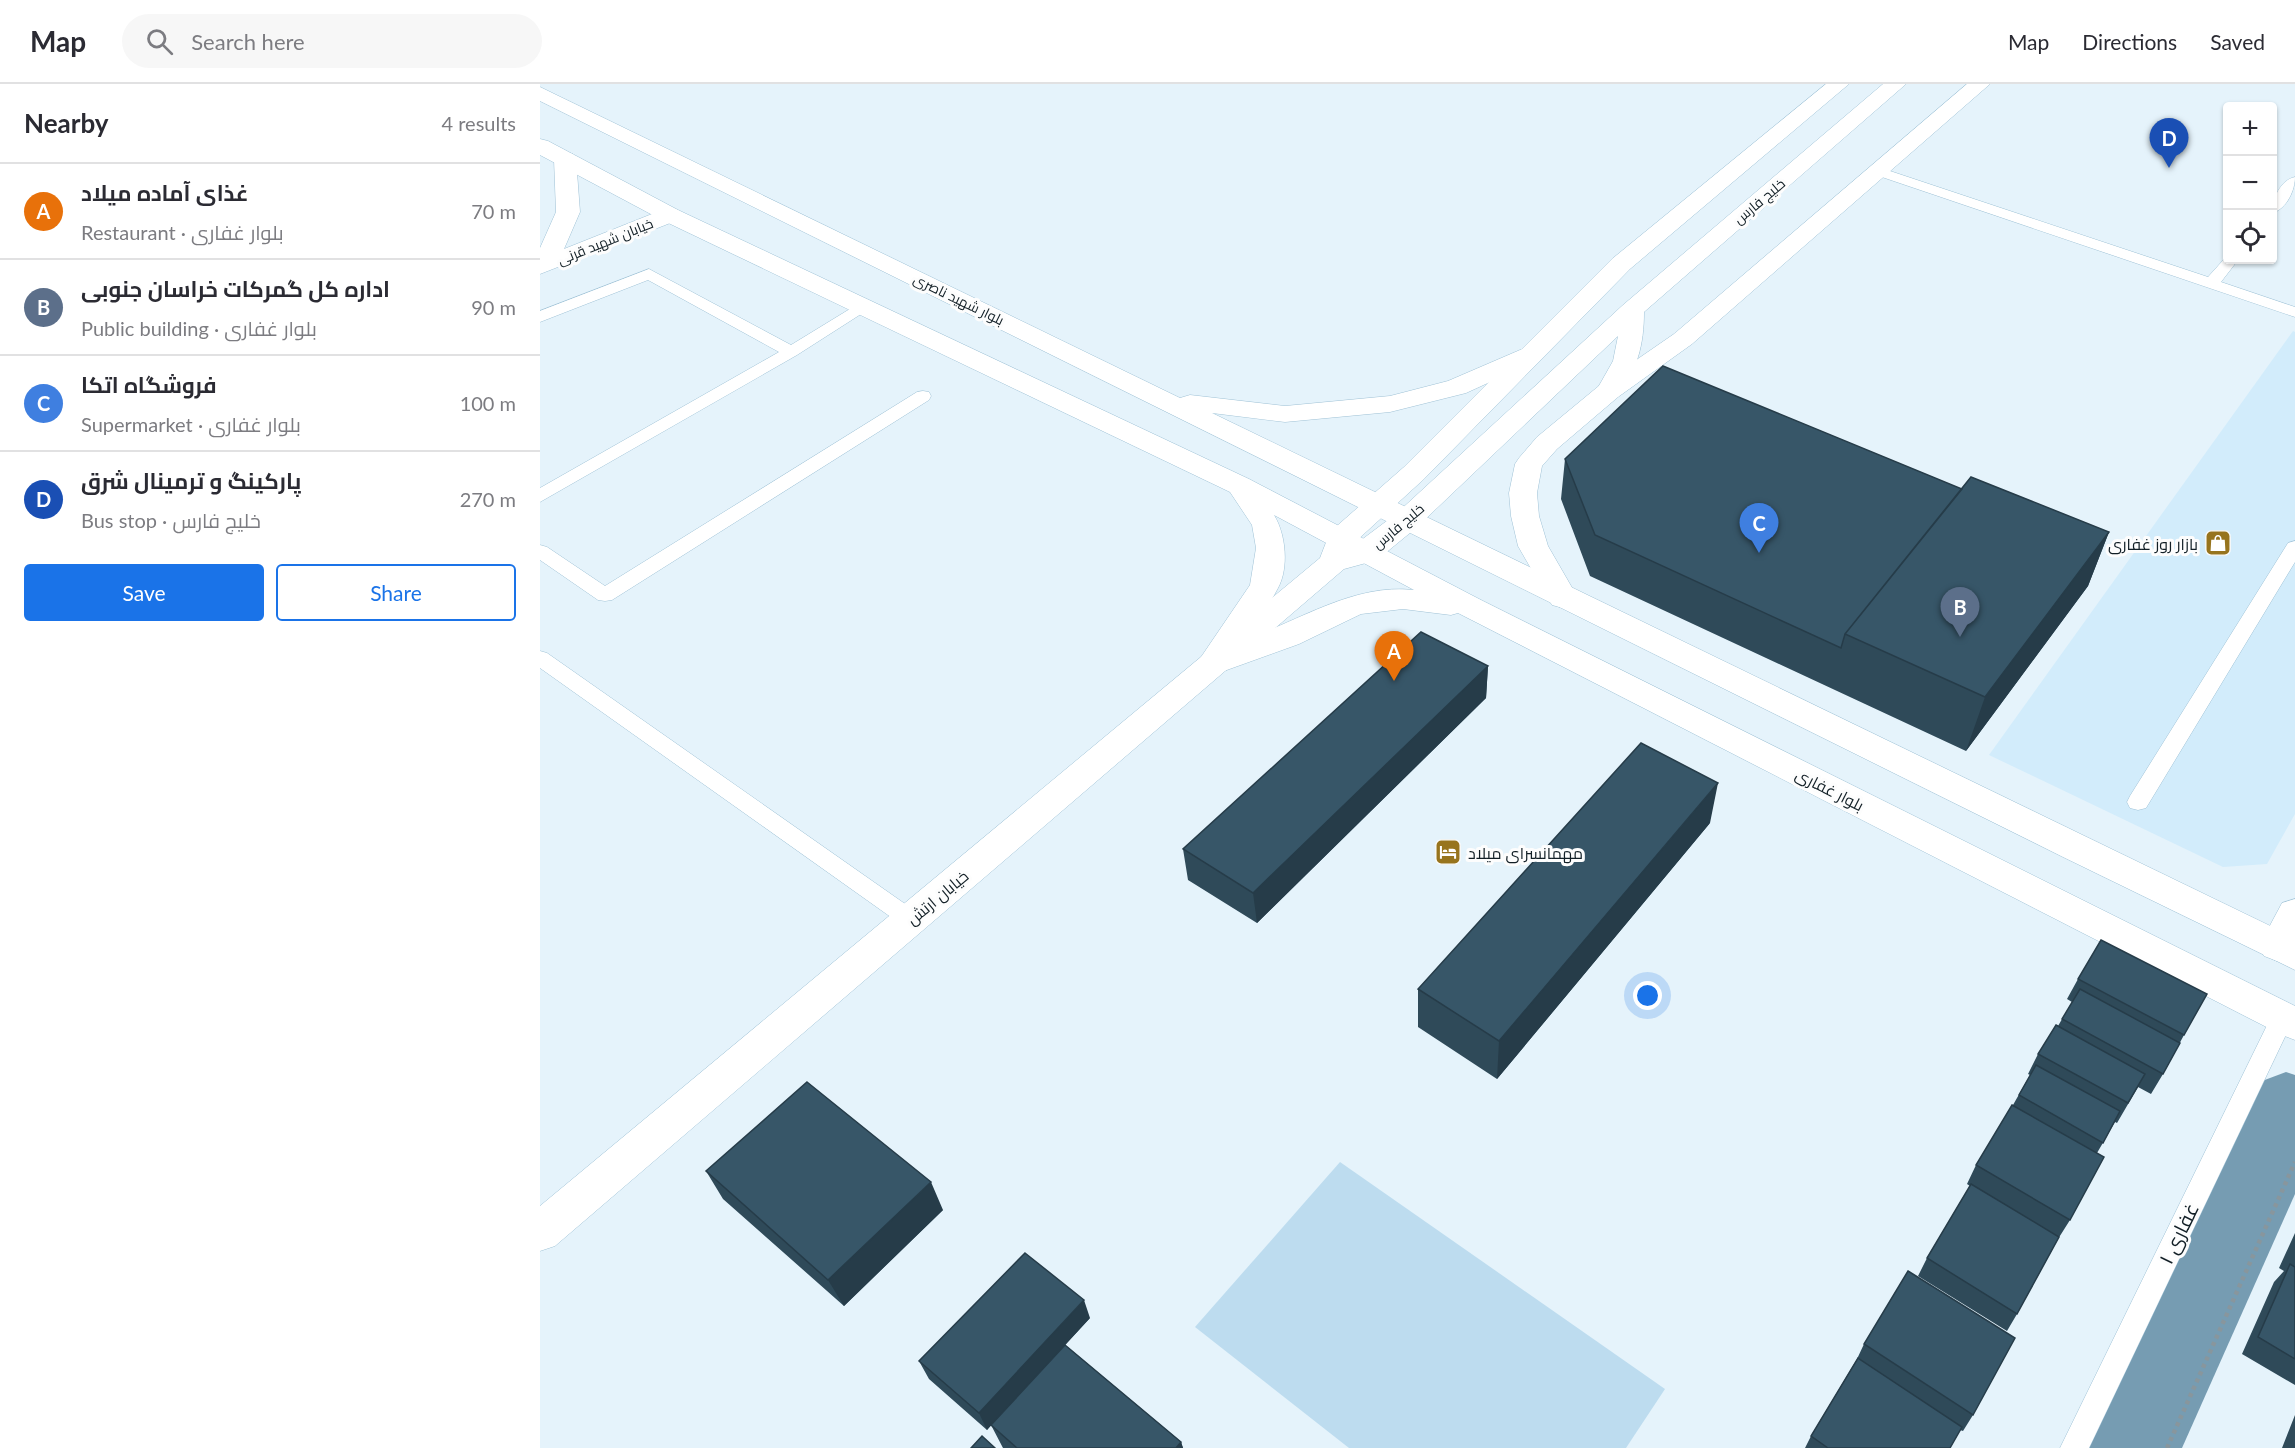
<!DOCTYPE html>
<meta charset="utf-8">
<style>
:root{--surface:#fff;--page:#f7f7f7;--text:#2b2b33;--muted:#7c7c81;--line:#e1e1e2;--accent:#1a73e8}
body{margin:0;font-family:Lato,Cairo,sans-serif;background:var(--page);color:var(--text)}
.controls{position:absolute;right:18px;top:18px;display:grid;overflow:hidden;border-radius:6px;box-shadow:0 2px 4px #0004}
.controls button{width:54px;height:54px;display:grid;place-items:center;padding:0;border:0;border-bottom:2px solid var(--line);background:var(--surface);color:var(--text);font:30px sans-serif}
.you{position:absolute;left:1108px;top:912px;width:21px;height:21px;margin:-15px;border:4px solid #fff;border-radius:50%;background:#1a73e8;box-shadow:0 0 0 9px #1a73e833}
.badge{display:grid;place-items:center;width:39px;height:39px;border-radius:50%;background:var(--accent);color:#fff;font-size:20px;font-weight:700}
.pin{position:absolute;translate:-50% -50px;filter:drop-shadow(0 2px 3px #0008)}
.pin::after{content:'';position:absolute;top:32px;width:21px;height:18px;background:inherit;clip-path:polygon(0 0,100% 0,50% 100%)}
.list{margin:0;padding:0;list-style:none}
h2{display:flex;justify-content:space-between;align-items:center;height:78px;margin:0;padding:0 24px;font-size:26px}
h2 small{font-size:20px;font-weight:400;color:var(--muted)}
.list li{display:grid;grid-template-columns:39px 1fr auto;gap:18px;align-items:center;box-sizing:border-box;height:96px;padding:0 24px;border-top:2px solid var(--line)}
.list b{display:block;font-size:22px;white-space:nowrap}
.list p{margin:0;font-size:20px;white-space:nowrap;color:var(--muted)}
.list em{font-size:20px;font-style:normal;color:var(--muted)}
.actions{display:flex;gap:12px;padding:18px 24px}
.actions a{flex:1;padding:14px 0;border:2px solid var(--accent);border-radius:6px;text-align:center;font-size:21px;color:var(--accent)}
.actions .main{background:var(--accent);color:#fff}
.icon{flex:none;width:33px;height:33px;fill:none;stroke:currentColor;stroke-width:2;stroke-linecap:round;stroke-linejoin:round}
.map{position:relative;flex:none;width:1755px;height:1364px;overflow:hidden}
header{display:flex;align-items:center;gap:36px;box-sizing:border-box;height:84px;padding:0 30px;background:var(--surface);border-bottom:2px solid var(--line)}
header strong{font-size:28px}
nav{display:flex;gap:33px;margin-inline-start:auto;font-size:21px}
.search{width:420px;height:54px;background:var(--page);display:flex;align-items:center;gap:15px;box-sizing:border-box;padding:0 21px;border-radius:33px;color:var(--muted);font-size:22px}
main{display:flex}
aside{flex:1;background:var(--surface)}
.map>svg:first-child{display:block}
.built{fill:#d2ecfb}
.green{fill:#bddcef}
.lines{fill:none;stroke-linecap:round;stroke-linejoin:round}
.river{fill:#769cb2;fill-rule:evenodd}
.service-casing{stroke:#9fc2d6;stroke-width:1}
.minor-casing{stroke:#9fc2d6;stroke-width:1}
.secondary-casing{stroke:#9fc2d6;stroke-width:1}
.primary-casing{stroke:#9fc2d6;stroke-width:1}
.path{stroke:#88969d;stroke-width:4.5;stroke-dasharray:4 4;stroke-linecap:butt}
.service{fill:#fff;fill-rule:evenodd}
.minor{fill:#fff;fill-rule:evenodd}
.secondary{fill:#fff;fill-rule:evenodd}
.primary{fill:#fff;fill-rule:evenodd}
.wall{fill:#2f4a59}
.shaded-wall{fill:#263c49}
.building{fill:#375668;stroke:#263c49;stroke-width:1.5}
.labels{text-anchor:middle;dominant-baseline:central;stroke-width:6;stroke-linejoin:round;paint-order:stroke}
.far-street-label{font-size:14px;fill:#121f26;stroke:#fdfdfd}
.poi-label{font-size:16px;fill:#121f26;stroke:#fdfdfd;text-anchor:end}
.street-label{font-size:16px;fill:#121f26;stroke:#fdfdfd}
.near-street-label{font-size:20px;fill:#121f26;stroke:#fdfdfd}
</style>
<header>
<strong>Map</strong>
<div class="search"><svg class="icon" aria-label="search" viewBox="0 0 24 24"><circle cx="10" cy="10" r="6"/><path d="M15 15l6 6"/></svg>Search here</div>
<nav><a>Map</a><a>Directions</a><a>Saved</a></nav>
</header>
<main>
<aside>
<h2>Nearby<small>4 results</small></h2>
<ul class="list">
<li><span class="badge" style="background:#e8710a">A</span><div><b>غذای آماده میلاد</b><p>Restaurant · بلوار غفاری</p></div><em>70 m</em></li>
<li><span class="badge" style="background:#5c6f8a">B</span><div><b>اداره کل گمرکات خراسان جنوبی</b><p>Public building · بلوار غفاری</p></div><em>90 m</em></li>
<li><span class="badge" style="background:#3f7fe0">C</span><div><b>فروشگاه اتکا</b><p>Supermarket · بلوار غفاری</p></div><em>100 m</em></li>
<li><span class="badge" style="background:#1a4fb4">D</span><div><b>پارکینگ و ترمینال شرق</b><p>Bus stop · خلیج فارس</p></div><em>270 m</em></li>
</ul>
<div class="actions"><a class="main">Save</a><a>Share</a></div>
</aside>
<div class="map">
<svg width="1755" height="1364" viewBox="0 0 1755 1364">
<rect width="100%" height="100%" fill="#e5f3fb"/>
<path class="built" d="M1753 247 1755 248V730L1727 780 1683 783 1449 671Z"/>
<path class="green" d="M800 1078 1125 1305 1086 1364H809L655 1243Z"/>
<g class="lines">
<path class="river" d="M1746 988 1755 991V1110L1642 1364H1537L1552 1327 1714 1000Z"/>
<g class="service-casing">
<path id="service" d="M1338 83 1668 193 1686 173 1688 172V176H1698L1681 198 1755 223V233L1333 90 1331 87Z
M1755 93C1755 106 1747 125 1732 129 1732 116 1740 96 1755 93Z
M109 185 251 261 318 220H330L332 223 257 271 0 418V404L239 268 108 196 0 238V227Z
M383 307 389 308 391 312 389 316 72 516 65 517 58 516 0 476V461L7 463 65 502 377 308Z
M1755 457V478L1606 724 1598 726 1590 724 1587 718 1590 712 1748 459Z
M0 567 7 569 378 829 381 835 378 841 370 844 362 841 0 584Z
M1742 924 1750 927 1754 934 1549 1364H1520L1734 927Z"/>
</g>
<g class="minor-casing">
<path id="minor" d="M1427 0H1450L1152 260 1078 313 1017 365 1002 382 997 409 999 432 1008 462 1038 514 1034 521 1023 524 1012 521 978 462 971 432 969 409 975 380 979 374 997 353 1060 301 1134 250Z
M1755 815V863L1750 872 1737 877 1724 872 1719 862 1742 819Z"/>
</g>
<g class="secondary-casing">
<path id="secondary" d="M1286 0H1309L1090 185 884 395 814 459 812 463 856 430 1083 221 1343 0H1366L1104 228C1104 261 1097 286 1078 313L1069 315 1060 313 1056 307 1073 277 1078 252 876 444 837 476 804 485 15 1162 0 1167V1122L780 474 790 448 864 383 1072 175Z
M25 68 33 70 36 75 40 128 24 165 122 126 130 124 138 126 142 131 138 136 0 190V164L16 128 14 75 17 70Z"/>
</g>
<g class="primary-casing">
<path id="primary" d="M0 3 640 314 650 311 745 322 850 312 908 297 980 266 989 263 998 266 1002 271 998 276 926 309 850 328 745 338 672 329 1755 854V886L1523 773 0 17Z
M0 55 8 57 138 126 709 395 941 516 1755 922V956L1742 951 918 529 911 531 863 525 821 530 759 560 684 587 673 590 662 587 657 579 710 501 716 464 712 441 690 408 122 136 0 71ZM734 431 874 506C814 499 759 537 704 556 715 539 729 522 738 504 749 484 746 450 734 431Z"/>
</g>
<path class="path" d="M1627 1364 1755 1078"/>
<use href="#service" class="service"/>
<use href="#minor" class="minor"/>
<use href="#secondary" class="secondary"/>
<use href="#primary" class="primary"/>
</g>
<path class="wall" d="M1025 375 1422 405 1569 448 1548 502 1426 667 1050 492 1021 415Z
M948 582 946 614 717 839 648 796 643 765Z
M1170 739 957 995 878 943V905Z
M1538 895 1644 951 1623 990 1611 1010 1598 1003 1577 1039 1575 1038 1557 1069 1530 1136 1518 1155 1477 1230 1467 1247 1378 1192 1387 1174 1430 1102 1427 1100 1436 1081 1473 1021 1490 991 1488 990 1498 970 1518 942 1532 918 1527 915Z
M166 1087 403 1126 304 1222 183 1115Z
M1755 1149V1301L1702 1270 1734 1198 1744 1187 1739 1184Z
M550 1234 525 1261 641 1358 643 1364H463L451 1341 447 1346 389 1295 379 1277Z
M1324 1260 1433 1331 1423 1347 1420 1346 1410 1364H1265L1271 1352 1317 1275Z
M1755 1331V1364H1742Z"/>
<path class="shaded-wall" d="M1569 448 1548 502 1426 667 1445 613Z
M948 582 946 614 717 839 713 809Z
M1178 699 1170 739 957 995 959 957Z
M391 1098 403 1126 304 1222 288 1196Z
M544 1216 550 1234 447 1346 439 1329Z
M641 1358 643 1364H636Z"/>
<path class="building" d="M1123 282 1422 405 1305 550 1301 564 1055 451 1025 375Z
M1431 393 1569 448 1445 613 1305 550Z
M881 548 948 582 713 809 643 765Z
M1101 659 1178 699 959 957 878 905Z
M1561 856 1667 910 1644 951 1538 895Z
M1540 905 1640 959 1623 990 1522 935Z
M1516 941 1605 990 1588 1019 1498 970Z
M1496 981 1580 1027 1563 1059 1479 1011Z
M267 998 391 1098 288 1196 166 1087Z
M1472 1021 1564 1073 1530 1136 1436 1081Z
M1431 1100 1519 1153 1477 1230 1387 1174Z
M485 1169 544 1216 439 1329 379 1277Z
M1750 1180 1755 1183V1275L1718 1253Z
M1368 1187 1475 1254 1433 1331 1324 1260Z
M525 1261 641 1358 636 1364H477L451 1341Z
M1318 1274 1422 1343 1410 1364H1288L1271 1352Z
M442 1352 455 1364H431Z"/>
<defs>
<g id="shop-square" transform="scale(1.35)"><rect x="-9" y="-9" width="18" height="18" rx="4" fill="#97741d" stroke="#fdfdfd"/><path d="M-5-2.5h2.3a2.7 3.5 0 0 1 5.4 0H5L5.5 6h-11ZM-1.5-2.5h3a1.5 2.3 0 0 0-3 0Z" fill="#fff"/></g>
<g id="hotel-square" transform="scale(1.35)"><rect x="-9" y="-9" width="18" height="18" rx="4" fill="#97741d" stroke="#fdfdfd"/><path d="M-6-4.5h1.5V1H6V5H4.5V3h-9V5H-6ZM-4 0a1.8 1.8 0 1 1 3.6 0ZM.5 0V-2.5h3Q6-2.5 6 0Z" fill="#fff"/></g>
</defs>
<g fill-rule="evenodd">
<use href="#shop-square" x="1678" y="459"/>
<use href="#hotel-square" x="908" y="768"/>
</g>
<g class="labels">
<g class="far-street-label">
<text transform="translate(1219 117) rotate(-40)">خلیج فارس</text>
<text transform="translate(65 157) rotate(-22)">خیابان شهید قرنی</text>
<text transform="translate(419 215) rotate(26)">بلوار شهید ناصری</text>
<text transform="translate(858 442) rotate(-40)">خلیج فارس</text>
</g>
<g class="poi-label">
<text x="1658" y="459">بازار روز غفاری</text>
<text x="928" y="768" text-anchor="start">مهمانسرای میلاد</text>
</g>
<g class="street-label">
<text transform="translate(1290 705) rotate(27)">بلوار غفاری</text>
<text transform="translate(397 813) rotate(-40)">خیابان ارتش</text>
</g>
<g class="near-street-label">
<text transform="translate(1638 1149) rotate(-64)">غفاری ۱</text>
</g>
</g>
</svg>
<div class="controls">
<button>+</button>
<button>−</button>
<button><svg class="icon" aria-label="locate" viewBox="0 0 24 24"><circle cx="12" cy="12" r="6"/><path d="M12 2v4M12 18v4M2 12h4M18 12h4"/></svg></button>
</div>
<div class="you"></div>
<div class="pin badge" style="left:854px;top:597px;background:#e8710a">A</div>
<div class="pin badge" style="left:1420px;top:553px;background:#5c6f8a">B</div>
<div class="pin badge" style="left:1219px;top:469px;background:#3f7fe0">C</div>
<div class="pin badge" style="left:1629px;top:84px;background:#1a4fb4">D</div>
</div>
</main>
